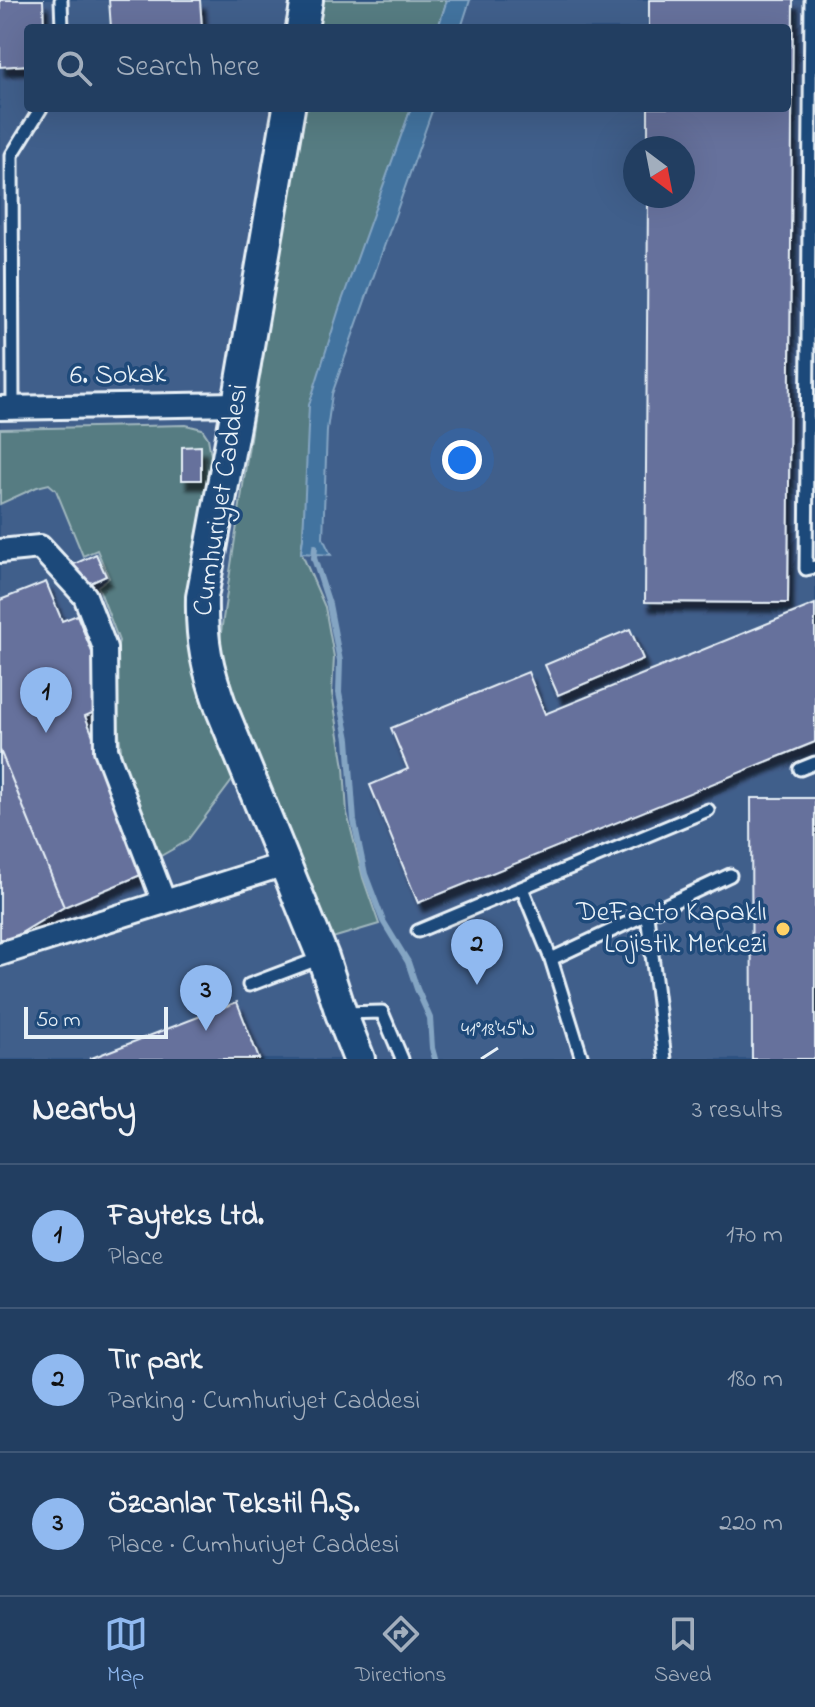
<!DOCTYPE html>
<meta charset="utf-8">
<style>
:root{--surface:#223e61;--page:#2a4567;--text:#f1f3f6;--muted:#a2aebd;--line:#3f5776;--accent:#90b9f0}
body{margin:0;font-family:"Indie Flower",sans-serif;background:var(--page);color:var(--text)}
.compass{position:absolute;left:623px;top:136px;width:72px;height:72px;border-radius:50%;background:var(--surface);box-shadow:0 8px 32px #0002;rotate:148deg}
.scale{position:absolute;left:24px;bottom:20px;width:144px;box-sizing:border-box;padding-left:8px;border:4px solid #e8f1f8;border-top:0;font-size:22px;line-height:28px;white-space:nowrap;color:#e8f1f8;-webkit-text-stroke:6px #1f4a7a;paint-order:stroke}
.you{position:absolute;left:462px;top:460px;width:28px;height:28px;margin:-20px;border:6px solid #fff;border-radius:50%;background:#1a73e8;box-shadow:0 0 0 12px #1a73e833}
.badge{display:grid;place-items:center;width:52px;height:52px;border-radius:50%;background:var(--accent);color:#111;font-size:26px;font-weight:700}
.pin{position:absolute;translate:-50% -66px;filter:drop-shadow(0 2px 4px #0008)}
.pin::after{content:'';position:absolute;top:42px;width:28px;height:24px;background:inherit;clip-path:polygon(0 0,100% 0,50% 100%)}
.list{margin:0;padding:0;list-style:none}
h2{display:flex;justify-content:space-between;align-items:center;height:104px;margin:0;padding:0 32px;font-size:34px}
h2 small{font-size:26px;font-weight:400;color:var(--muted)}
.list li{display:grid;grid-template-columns:52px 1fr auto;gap:24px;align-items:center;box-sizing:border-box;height:144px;padding:0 32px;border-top:2px solid var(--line)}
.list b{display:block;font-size:30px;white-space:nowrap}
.list p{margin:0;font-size:26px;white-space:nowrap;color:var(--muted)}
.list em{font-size:26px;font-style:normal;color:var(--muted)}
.icon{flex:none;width:44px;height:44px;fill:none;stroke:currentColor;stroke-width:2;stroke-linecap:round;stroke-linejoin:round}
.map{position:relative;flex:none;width:815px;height:1059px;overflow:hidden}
.search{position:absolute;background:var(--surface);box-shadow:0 8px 32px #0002;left:24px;right:24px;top:24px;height:88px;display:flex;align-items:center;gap:20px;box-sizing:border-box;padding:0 28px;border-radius:8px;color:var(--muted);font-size:30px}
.sheet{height:536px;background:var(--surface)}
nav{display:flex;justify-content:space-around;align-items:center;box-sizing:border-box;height:112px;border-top:2px solid var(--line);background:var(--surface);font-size:22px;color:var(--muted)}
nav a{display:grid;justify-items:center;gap:4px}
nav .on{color:var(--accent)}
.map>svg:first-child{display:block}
.built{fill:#415e8b;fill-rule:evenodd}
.green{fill:#567c82;stroke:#9fb6bd;stroke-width:2}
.water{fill:#42739f;stroke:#84a5c3;stroke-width:2}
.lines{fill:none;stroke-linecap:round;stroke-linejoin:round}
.stream{stroke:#84a5c3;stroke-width:6}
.building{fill:#66719c;stroke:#e8f1f8;stroke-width:2;filter:url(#shadow)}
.lane-casing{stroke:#e8f1f8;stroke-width:17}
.street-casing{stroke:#e8f1f8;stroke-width:28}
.secondary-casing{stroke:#e8f1f8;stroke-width:36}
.lane{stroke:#1f4a7a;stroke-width:11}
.street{stroke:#1f4a7a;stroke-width:22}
.secondary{stroke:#1f4a7a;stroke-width:30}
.ticks{fill:none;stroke:#e8f1f8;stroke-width:3}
.poi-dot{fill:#ffd166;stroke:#1f4a7a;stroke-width:3}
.labels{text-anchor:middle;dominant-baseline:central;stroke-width:7;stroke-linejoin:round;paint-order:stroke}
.street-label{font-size:28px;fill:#e8f1f8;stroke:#1f4a7a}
.poi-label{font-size:28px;fill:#e8f1f8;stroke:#1f4a7a;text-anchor:end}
.ticks-label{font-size:20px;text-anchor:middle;fill:#e8f1f8;stroke:#1f4a7a;stroke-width:7;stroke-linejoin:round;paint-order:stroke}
</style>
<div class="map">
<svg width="815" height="1059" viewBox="0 0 815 1059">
<defs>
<filter id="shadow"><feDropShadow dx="5" dy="9" stdDeviation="2" flood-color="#0009"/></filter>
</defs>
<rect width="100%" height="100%" fill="#2d5281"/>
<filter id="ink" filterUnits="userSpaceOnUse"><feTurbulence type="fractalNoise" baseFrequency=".0125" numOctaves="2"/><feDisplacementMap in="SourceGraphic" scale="16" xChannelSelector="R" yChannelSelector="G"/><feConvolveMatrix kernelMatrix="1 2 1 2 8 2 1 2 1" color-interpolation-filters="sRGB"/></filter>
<g filter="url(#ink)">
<path class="built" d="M0 0H815V1059H0ZM28 28H787V108H28ZM635 148H683V196H635Z"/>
<path class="green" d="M322 0H447L438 28H318Z
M304 108H411L399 143 307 473 303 538 301 552 325 607 334 657 332 693 344 767 347 813 363 878 379 924 329 939 234 694 223 663 220 639 255 405Z
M186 425 202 429 208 438 211 455 195 549 192 582 234 778 187 841 159 857 152 855 123 766 111 667 119 641 98 586 109 578 97 550 83 556 56 490 49 484 37 487 0 504V429Z"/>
<path class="water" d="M447 0H470L461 28H438Z
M411 108H433L332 394 327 430 323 538 331 555 301 553 303 538 309 405 339 309Z"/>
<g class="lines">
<path class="stream" d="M315 547 314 558 329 604 340 661 339 693 348 739 354 821 365 874 383 921 408 962 417 989 430 1018 432 1048 435 1059"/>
</g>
<path class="building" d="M0 0H43L44 28H28V65L0 67Z
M109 0H200L202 28H111Z
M649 0H793L788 603 645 602 648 196H683V148H648V108H787V28H649Z
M201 446V480H182V447Z
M96 554 106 576 82 587 72 565Z
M46 582 62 621 77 615 109 694 104 708 85 716 148 872 64 907 0 750V600Z
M815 604V742L418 903 370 785 408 769 391 728 528 672 545 714Z
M630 629 643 659 558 695 545 665Z
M0 750 64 907 11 939H0Z
M751 798H815V1059H752Z
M237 1002 259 1059H89Z"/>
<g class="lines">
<g class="lane-casing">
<path id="lane" d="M61 0 62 28
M811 0 806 569 815 567
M13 407 12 155 41 108
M800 769 815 763
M522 888 551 959
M647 915 665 1059
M418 931 708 810
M249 985 323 957
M342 1013 382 1012 402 1059
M582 1059 551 959 730 875"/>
</g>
<g class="street-casing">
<path id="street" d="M0 408 238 404
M0 551 40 547 85 596 105 648 106 750 164 902
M0 954 285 864"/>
</g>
<g class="secondary-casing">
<path id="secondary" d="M302 28 307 0
M289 108 238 404 202 597C201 642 207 668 222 710L323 957 341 1013 359 1059"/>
</g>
<use href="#lane" class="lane"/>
<use href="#street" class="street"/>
<use href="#secondary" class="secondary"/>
</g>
</g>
<path class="ticks" d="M481 1059 498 1048"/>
<circle class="poi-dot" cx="783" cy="929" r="8"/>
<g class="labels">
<g class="street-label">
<text transform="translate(118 376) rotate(-1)">6. Sokak</text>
<text transform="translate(222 500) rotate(-81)">Cumhuriyet Caddesi</text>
</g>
<g class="poi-label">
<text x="767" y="913">DeFacto Kapaklı<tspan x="767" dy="32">Lojistik Merkezi</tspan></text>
</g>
</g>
<g class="ticks-label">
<text x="498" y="1035">41°18'45"N</text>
</g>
</svg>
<svg class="compass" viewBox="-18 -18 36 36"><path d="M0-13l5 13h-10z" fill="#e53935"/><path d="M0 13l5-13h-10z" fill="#a2aebd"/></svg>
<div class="scale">50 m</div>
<div class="you"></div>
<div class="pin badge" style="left:46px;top:733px">1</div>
<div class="pin badge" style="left:477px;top:985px">2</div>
<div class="pin badge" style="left:206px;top:1031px">3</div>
<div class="search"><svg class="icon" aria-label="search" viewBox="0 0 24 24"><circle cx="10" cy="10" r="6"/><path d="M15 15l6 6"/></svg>Search here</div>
</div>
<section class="sheet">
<h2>Nearby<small>3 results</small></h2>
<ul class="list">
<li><span class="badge">1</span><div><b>Fayteks Ltd.</b><p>Place</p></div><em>170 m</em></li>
<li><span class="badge">2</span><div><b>Tır park</b><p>Parking · Cumhuriyet Caddesi</p></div><em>180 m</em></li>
<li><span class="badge">3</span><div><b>Özcanlar Tekstil A.Ş.</b><p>Place · Cumhuriyet Caddesi</p></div><em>220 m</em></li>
</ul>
</section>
<nav>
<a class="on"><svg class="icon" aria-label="map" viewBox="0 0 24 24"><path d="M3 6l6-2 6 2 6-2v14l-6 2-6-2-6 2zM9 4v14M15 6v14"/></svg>Map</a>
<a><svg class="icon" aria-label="directions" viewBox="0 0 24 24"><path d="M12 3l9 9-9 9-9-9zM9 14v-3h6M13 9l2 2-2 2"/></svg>Directions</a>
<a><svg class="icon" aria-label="saved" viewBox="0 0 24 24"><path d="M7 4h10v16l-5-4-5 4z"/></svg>Saved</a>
</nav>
